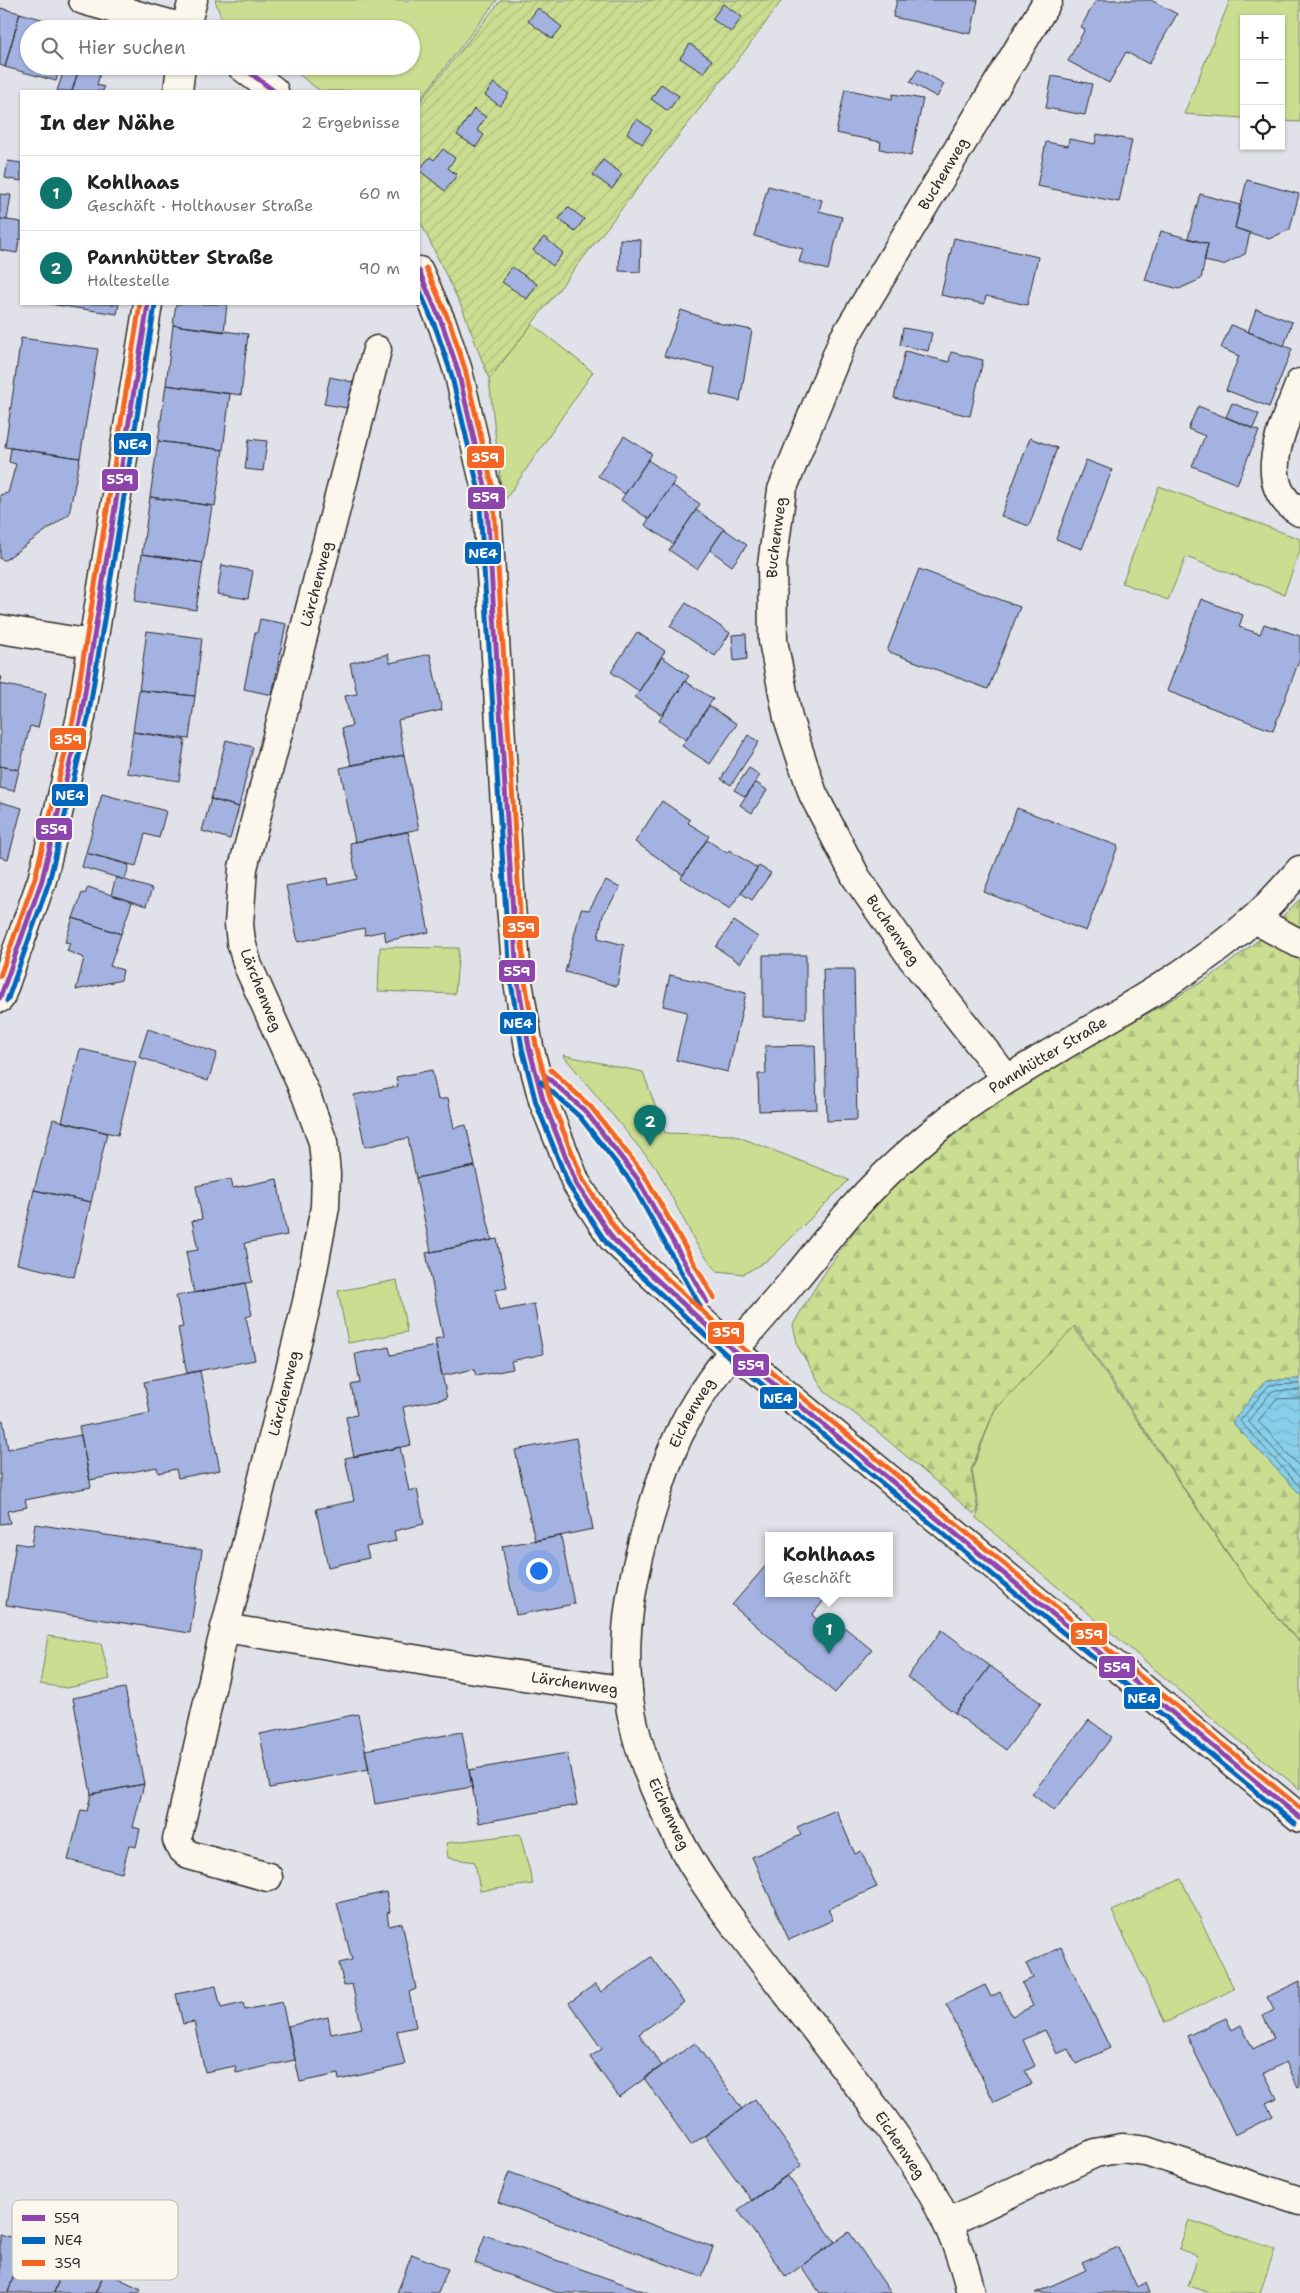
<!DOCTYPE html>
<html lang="de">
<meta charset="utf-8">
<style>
:root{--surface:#fff;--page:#f2f2f2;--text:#222;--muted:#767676;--line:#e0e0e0;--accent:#0f766e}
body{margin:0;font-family:"Shantell Sans",sans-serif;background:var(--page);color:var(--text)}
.controls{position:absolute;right:15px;top:15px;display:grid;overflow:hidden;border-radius:0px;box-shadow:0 1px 4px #0004}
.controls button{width:45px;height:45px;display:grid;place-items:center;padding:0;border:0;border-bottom:1px solid var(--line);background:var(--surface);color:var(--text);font:25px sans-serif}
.you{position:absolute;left:538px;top:1570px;width:18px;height:18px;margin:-12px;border:4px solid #fff;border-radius:50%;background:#1a73e8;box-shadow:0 0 0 8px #1a73e833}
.badge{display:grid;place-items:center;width:32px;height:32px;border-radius:50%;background:var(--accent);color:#fff;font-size:16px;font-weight:700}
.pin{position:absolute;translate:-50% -41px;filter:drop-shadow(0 1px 2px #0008)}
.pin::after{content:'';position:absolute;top:26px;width:18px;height:15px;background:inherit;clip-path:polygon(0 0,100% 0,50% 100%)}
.popup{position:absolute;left:765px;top:1532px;width:128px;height:65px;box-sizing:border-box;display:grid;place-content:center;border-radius:0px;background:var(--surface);filter:drop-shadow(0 1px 4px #0005);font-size:16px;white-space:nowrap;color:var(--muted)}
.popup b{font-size:19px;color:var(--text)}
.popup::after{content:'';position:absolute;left:50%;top:100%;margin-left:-10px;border:10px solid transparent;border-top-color:var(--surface)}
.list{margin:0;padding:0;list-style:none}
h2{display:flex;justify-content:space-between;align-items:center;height:65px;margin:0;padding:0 20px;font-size:21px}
h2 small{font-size:16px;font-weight:400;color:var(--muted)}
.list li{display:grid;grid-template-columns:32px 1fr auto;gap:15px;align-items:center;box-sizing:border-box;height:75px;padding:0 20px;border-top:1px solid var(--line)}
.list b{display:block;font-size:19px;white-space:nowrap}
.list p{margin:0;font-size:16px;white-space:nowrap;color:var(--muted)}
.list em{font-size:16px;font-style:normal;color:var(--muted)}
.icon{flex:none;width:28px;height:28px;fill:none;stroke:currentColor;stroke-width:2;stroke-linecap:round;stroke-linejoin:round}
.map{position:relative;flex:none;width:1300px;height:2293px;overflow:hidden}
.search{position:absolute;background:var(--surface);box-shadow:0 1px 4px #0004;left:20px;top:20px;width:400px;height:55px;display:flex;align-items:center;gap:12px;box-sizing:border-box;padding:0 18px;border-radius:28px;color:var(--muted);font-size:19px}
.panel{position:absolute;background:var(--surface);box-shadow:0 1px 4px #0004;left:20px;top:90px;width:400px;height:215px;border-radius:0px}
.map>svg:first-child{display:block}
.green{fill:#cadd91;stroke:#7a845e}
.forest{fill:url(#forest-firs);stroke:#7a845e}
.garden{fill:url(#garden-furrows);stroke:#7a845e}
.water{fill:url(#water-waves);stroke:#638d9e}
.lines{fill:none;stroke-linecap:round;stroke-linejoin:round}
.shore{stroke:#506d77;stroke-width:1}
.building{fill:#a3b2e1;stroke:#2b2b2b}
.minor-casing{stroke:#2b2b2b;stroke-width:31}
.minor{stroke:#fbf7ec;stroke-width:28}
.bus-1-casing{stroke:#fbf7ec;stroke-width:9}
.bus-2-casing{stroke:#fbf7ec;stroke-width:9}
.bus-3-casing{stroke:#fbf7ec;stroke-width:9}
.bus-1{stroke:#8e44ad;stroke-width:5}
.bus-2{stroke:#0065bd;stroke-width:5}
.bus-3{stroke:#f26522;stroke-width:5}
.labels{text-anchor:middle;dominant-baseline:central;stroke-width:4;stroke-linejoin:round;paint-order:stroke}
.street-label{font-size:15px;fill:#2b2b2b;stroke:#fbf7ec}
.key{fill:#fbf7ec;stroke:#bdbab2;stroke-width:1}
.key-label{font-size:14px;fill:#2b2b2b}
.line-badge{stroke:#fbf7ec;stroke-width:2}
.badge-label{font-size:14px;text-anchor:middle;font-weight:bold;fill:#fff}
</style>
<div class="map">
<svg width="1300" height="2293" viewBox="0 0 1300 2293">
<defs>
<pattern id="forest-firs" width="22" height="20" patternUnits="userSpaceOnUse" patternTransform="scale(1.25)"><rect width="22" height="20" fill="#cadd91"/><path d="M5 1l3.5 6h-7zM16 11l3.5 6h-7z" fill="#aebe7d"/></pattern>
<pattern id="garden-furrows" width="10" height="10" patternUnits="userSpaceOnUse" patternTransform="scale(1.25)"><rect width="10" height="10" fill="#cadd91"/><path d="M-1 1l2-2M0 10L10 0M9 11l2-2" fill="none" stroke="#aebe7d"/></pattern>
<pattern id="water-waves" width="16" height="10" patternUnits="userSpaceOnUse" patternTransform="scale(1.25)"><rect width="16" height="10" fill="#88cfea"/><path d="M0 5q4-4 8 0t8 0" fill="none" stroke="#76b2c9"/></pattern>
</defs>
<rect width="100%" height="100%" fill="#e1e2e9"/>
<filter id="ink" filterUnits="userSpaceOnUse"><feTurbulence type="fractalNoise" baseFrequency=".02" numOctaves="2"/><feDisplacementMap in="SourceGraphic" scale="10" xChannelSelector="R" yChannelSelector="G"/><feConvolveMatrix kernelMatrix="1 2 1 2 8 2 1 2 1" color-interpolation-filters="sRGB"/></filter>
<g filter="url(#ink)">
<path class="green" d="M215 0H497L419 101V91H320L288 66H411V29H236L222 20Z
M1230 0H1300V122L1281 121V19H1244V118L1184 114Z
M532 324 593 372 503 503 489 379Z
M1159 486 1300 539V551L1284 594 1186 557 1168 600 1122 583Z
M380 947 459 948 455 994 378 991Z
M563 1055 643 1072 665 1133 734 1135 849 1180 771 1258 744 1274 717 1271 697 1245 657 1169Z
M397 1280 407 1332 348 1343 338 1291Z
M1073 1326 1240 1572 1289 1632 1300 1642V1789L1244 1745 976 1518 979 1510 972 1470 995 1409Z
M48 1636 101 1644 110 1679 67 1688 40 1684Z
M520 1834 533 1884 480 1891 475 1862 448 1858 446 1843Z
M1181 1879 1234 1989 1165 2023 1112 1911Z
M1189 2220 1275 2249 1260 2293H1210L1188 2286 1198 2256 1179 2249Z"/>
<path class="forest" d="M1300 899V938L1275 924Z
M1261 938 1300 956V1379L1266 1380 1232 1422 1300 1494V1641L1289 1631 1244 1577 1075 1326 994 1411 971 1470 978 1511 974 1514 866 1422 825 1392 798 1347 793 1325C815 1285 841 1248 869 1212 878 1202 886 1190 896 1180 986 1091 1106 1042 1213 975 1229 964 1245 950 1261 938Z"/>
<path class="garden" d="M501 0H782L754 39 489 379 463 310 419 219V103Z"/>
<path class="water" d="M1300 1379V1494L1232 1422 1266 1380Z"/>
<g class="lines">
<path class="shore" d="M1300 1384 1269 1385 1240 1421 1300 1487
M1300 1390 1272 1391 1248 1421 1300 1478
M1300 1398 1276 1399 1258 1421 1300 1467"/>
</g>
<path class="building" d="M897 0H978L971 34 893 17Z
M1096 0H1151L1177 14 1149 64 1126 52 1109 83 1068 61 1085 29 1081 27Z
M723 4 742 17 731 32 712 19Z
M0 8 20 13 5 67 0 65Z
M538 8 562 27 552 39 528 21Z
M20 13 70 27V29H29V66H60L56 81 5 67Z
M690 44 712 60 703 73 680 58Z
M80 66H102L97 85 104 87 103 91H72Z
M65 67 78 71 72 91H57Z
M918 69 944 84 937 97 910 82Z
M1052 76 1092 84 1085 115 1046 108Z
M494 83 509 94 500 106 485 95Z
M661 84 679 96 668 111 651 99Z
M845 89 892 99 893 94 923 99 911 156 880 149 881 142 836 133Z
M474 109 486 117 477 130 484 135 476 147 457 135Z
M637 119 652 130 642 144 627 133Z
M1097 134 1132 140 1119 202 1037 186 1046 142 1068 146 1069 139 1095 144Z
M443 149 455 158 448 168 457 175 445 191 419 170 430 157 434 160Z
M603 160 622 174 612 189 593 175Z
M8 161 21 163V181L5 178Z
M1247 180 1299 194 1290 229 1269 239 1235 228Z
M768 186 822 200 819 211 842 217 828 270 799 262 803 249 754 236Z
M0 194 11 195 7 220 0 219Z
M1200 194 1240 205 1235 228 1250 233 1245 254 1223 265 1204 261 1208 244 1188 238Z
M568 207 584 219 575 232 559 219Z
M0 219 21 222V240L19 239 17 253 0 250Z
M1161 231 1208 244 1201 279 1179 289 1145 280Z
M544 237 563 253 553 266 533 250Z
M954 238 1038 257 1027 305 986 296 984 304 941 295Z
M620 239 641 240 640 272 619 271Z
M512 267 537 284 527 299 502 282Z
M49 304H119L117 314Z
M176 304H227L224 332 173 325Z
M1256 309 1292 322 1284 346 1248 332Z
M681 310 722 324 752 330 740 401 710 394 715 368 664 356Z
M173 325 248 334 241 395 166 385Z
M1231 325 1292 349 1269 407 1226 390 1239 356 1221 348Z
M903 328 932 333 928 351 900 345Z
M21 338 98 349 80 458 5 447Z
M905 351 949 362 951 352 983 360 970 416 894 398Z
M330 377 353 382 347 408 324 404Z
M166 385 230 394 223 450 158 441Z
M1232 403 1259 414 1253 428 1226 417Z
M1198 406 1259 431 1237 484 1192 466 1205 436 1188 429Z
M624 436 652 454 625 494 598 476Z
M1030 438 1057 448 1029 526 1001 516Z
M249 439 267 441 263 471 245 469Z
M158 441 223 450 215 506 150 497Z
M11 448 80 458 69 514 5 560 0 559V495L8 493 16 464 9 462Z
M648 460 676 479 649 519 621 500Z
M1086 460 1112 470 1082 549 1056 539Z
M672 485 700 504 673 544 645 525Z
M150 497 212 506 203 563 142 554Z
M696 510 724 529 697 569 669 550Z
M724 529 747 545 732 566 710 550Z
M142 554 203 563 196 610 135 601Z
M222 565 253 571 248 599 217 594Z
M919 569 1020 607 988 689 887 651Z
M1201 599 1243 615 1239 627 1260 634 1264 624 1300 636V658L1273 731 1167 691Z
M686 603 730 633 715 656 670 626Z
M260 619 286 624 272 695 244 689 255 633H257Z
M147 631 202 638 195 696 139 690Z
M637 632 665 651 639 691 611 672Z
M746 634 747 659 734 661 732 635Z
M388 654 390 663 430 654 442 710 398 720 404 755 351 765 342 728 352 726 345 696 357 694 350 663Z
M662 657 689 676 662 715 635 697Z
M0 677H2L0 684 46 693 38 728 30 726 19 770 0 766Z
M685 681 713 699 686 740 659 721Z
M139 690 195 696 189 739 133 732Z
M709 706 737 724 710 764 682 746Z
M133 732 185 740 179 781 127 773Z
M748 735 759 742 731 785 721 779Z
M226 740 253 747 239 807 211 799Z
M404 755 419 829 355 842 340 768Z
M0 766 19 770 14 791 0 788Z
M749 768 760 775 746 797 734 790Z
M755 782 767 790 752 813 740 805Z
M102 794 166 811 159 838 145 834 136 866 86 853Z
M211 799 239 807 230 839 202 831Z
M662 801 690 820 688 823 709 836 683 875 635 842Z
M0 802 22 808 8 859 0 857Z
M1017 808 1118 846 1086 931 984 892Z
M408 832 429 932 386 941 384 931 365 935 364 928 298 942 286 886 327 878 328 885 357 879 350 843Z
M707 840 727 853 729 850 757 868 730 909 681 878Z
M86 853 129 865 125 880 82 867Z
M759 866 771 873 752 900 741 893Z
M116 877 152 889 146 906 111 895Z
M606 880 620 888 603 915 598 938 624 945 617 986 565 972 581 909 589 910Z
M88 887 132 902 121 934 73 918 82 893 85 894Z
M73 918 121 934 110 966 123 970 121 980 76 990 84 958 67 951 70 943 65 942Z
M734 921 758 937 740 963 716 947Z
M763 955H806V1018L763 1017Z
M823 969H854L857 1120 827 1121Z
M670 975 746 993 728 1072 676 1060 687 1012 663 1006Z
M148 1029 217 1053 208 1081 139 1057Z
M815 1045 817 1109 759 1111 758 1074H766L765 1046Z
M80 1049 136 1062 118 1135 62 1122Z
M432 1070 438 1100 448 1098 454 1128 466 1125 475 1166 416 1178 408 1138 365 1147 354 1095 398 1086 396 1077Z
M53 1119 107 1133 91 1202 34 1190Z
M475 1166 492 1240 431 1252 416 1178Z
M231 1179 233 1188 277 1179 287 1235 245 1243 252 1282 194 1293 186 1252 198 1250 192 1221 202 1219 196 1186Z
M34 1190 91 1202 74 1277 17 1264Z
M497 1239 507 1288 495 1290 499 1311 534 1304 543 1354 511 1361 513 1369 476 1376 474 1369 442 1376 435 1339 443 1337 426 1253Z
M245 1283 252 1315 246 1317 255 1360 187 1373 178 1328 183 1327 176 1296Z
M436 1346 447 1398 403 1407 411 1445 354 1457 346 1417 357 1415 351 1385 360 1383 355 1354 389 1347 391 1355Z
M200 1371 220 1470 178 1478 176 1469 158 1473 157 1467 90 1480 79 1427 150 1413 144 1382Z
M3 1420 8 1449 81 1435 91 1487 25 1500 27 1507 7 1511 10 1523 0 1524V1421Z
M576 1438 593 1529 535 1541 515 1450Z
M400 1447 409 1491 417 1489 424 1524 394 1531 396 1541 366 1547 369 1558 328 1567 316 1509 354 1501 345 1458Z
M35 1524 202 1550 190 1633 6 1605 16 1543 32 1546Z
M561 1536 574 1604 516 1615 502 1546Z
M769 1562V1593H830L812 1615 830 1630 838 1622 872 1650 835 1693 732 1605Z
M942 1630 990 1666 955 1713 907 1677Z
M990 1666 1041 1703 1006 1750 955 1713Z
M125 1688 144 1784 91 1794 73 1698Z
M358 1714 369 1769 270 1788 260 1734Z
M1089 1720 1112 1737 1054 1811 1032 1794Z
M462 1732 472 1787 375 1804 365 1750Z
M567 1753 577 1805 479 1823 469 1770Z
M144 1784 133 1827 140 1829 136 1847 129 1845 122 1873 68 1860 81 1810 87 1811 91 1794Z
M836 1810 855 1854 861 1851 877 1887 828 1909 833 1920 789 1940 752 1857 801 1835 797 1827Z
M386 1892 390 1912 387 1913 389 1926 402 1923 416 1989 409 1992 416 2027 397 2031 405 2065 339 2080 338 2074 300 2082 288 2026 328 2017 331 2034 362 2028 352 1984 344 1986 339 1963 352 1960 337 1903Z
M1061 1947 1110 2048 1076 2064 1068 2049 1057 2054 1045 2030 1023 2040 1035 2066 1025 2071 1032 2084 994 2102 946 2004 985 1985 991 1997 1000 1992 1012 2016 1033 2006 1022 1983 1033 1978 1026 1964Z
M651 1957 684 2002 639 2034 662 2066 619 2097 590 2057 602 2049 569 2003 595 1984 601 1992Z
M1300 1981V2086L1298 2087 1286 2062 1264 2073 1277 2098 1266 2103 1273 2116 1235 2135 1187 2036 1226 2018 1232 2030 1241 2025 1253 2049 1274 2038 1263 2016 1274 2010 1267 1997Z
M216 1986 221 2008 243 2003 245 2010 282 2002 295 2060 236 2073 235 2066 205 2072 194 2022 183 2024 176 1994Z
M695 2043 742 2109 691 2145 644 2078Z
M755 2099 802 2165 752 2201 705 2136Z
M509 2172 713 2247 702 2277 498 2202Z
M787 2175 835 2242 786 2277 738 2210Z
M849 2232 891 2293H820L801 2266Z
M0 2234 24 2241 8 2293 0 2292Z
M485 2235 649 2293H558L475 2263Z
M24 2241 66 2260 54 2293H8Z
M1118 2247 1137 2287 1146 2283 1150 2293H1035L1086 2270 1082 2263Z
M412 2254 448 2269 438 2293H397Z
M71 2256 105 2272 95 2293H54L66 2260Z
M105 2272 141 2289 139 2293H95Z"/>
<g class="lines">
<g class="minor-casing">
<g id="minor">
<path d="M83 0 187 29"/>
<path d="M185 29 193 0"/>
<path d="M241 66 274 91"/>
<path d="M178 91 181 66"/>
<path d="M419 271 443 326 458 371 486 490 511 906 517 976 529 1047 543 1100 576 1183 613 1239 734 1351 1300 1818"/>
<path d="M1300 383C1286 422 1251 484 1300 512"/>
<path d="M0 629 92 644"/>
<path d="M1254 919 1300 944"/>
<path d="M0 998 42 880 81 717 148 304"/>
<path id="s1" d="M1007 1079 912 958 856 877 813 794 788 718 773 641 772 565 782 490 843 340 1048 0"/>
<path id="s2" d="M225 1628 462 1667 628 1691"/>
<path id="s3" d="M268 1877 189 1855 181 1848 177 1840 220 1649 307 1302 325 1207 326 1174 323 1142 306 1095 248 966 241 942 239 924 243 868 377 350"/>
<path d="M947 2223 1095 2153 1122 2148 1146 2151 1300 2201"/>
<path id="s4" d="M971 2293C956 2224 917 2164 875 2108 834 2052 790 1998 748 1942 722 1908 696 1874 677 1836 654 1792 633 1739 628 1690 621 1629 634 1568 652 1510 663 1473 676 1434 697 1401 724 1357 761 1320 794 1280 815 1255 835 1228 858 1203 886 1172 919 1143 952 1117 985 1091 1023 1070 1059 1048 1126 1008 1198 969 1256 917 1272 902 1286 886 1300 870"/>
</g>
</g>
<use href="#minor" class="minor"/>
<g class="bus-1-casing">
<path id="bus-1" d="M241 66 274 91
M419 271 443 326 458 371 486 490 517 976 529 1047 543 1100 576 1183 613 1239 734 1351 1300 1818
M0 998 42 880 81 717 148 304
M546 1076 586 1112 637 1178 707 1302"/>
</g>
<g class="bus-2-casing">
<path id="bus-2" d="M419 289 436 329 451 373 479 491 510 977 522 1048 536 1103 569 1186 607 1244 729 1357 1295 1824
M7 1001 49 882 88 719 155 305
M541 1082 580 1117 631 1182 700 1306"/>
</g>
<g class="bus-3-casing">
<path id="bus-3" d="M426 268 450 323 465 369 493 489 524 975 536 1045 550 1098 583 1180 619 1234 739 1345 1300 1808
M0 976 35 878 74 716 140 304
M551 1070 591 1107 643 1173 714 1298"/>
</g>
<use href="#bus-1" class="bus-1"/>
<use href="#bus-2" class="bus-2"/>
<use href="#bus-3" class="bus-3"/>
</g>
</g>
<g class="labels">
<g class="street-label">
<text stroke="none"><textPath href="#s1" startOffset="1012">Buchenweg</textPath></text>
<text stroke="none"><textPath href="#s1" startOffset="608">Buchenweg</textPath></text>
<text stroke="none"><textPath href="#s3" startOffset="1401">Lärchenweg</textPath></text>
<text transform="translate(893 930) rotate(55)">Buchenweg</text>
<text transform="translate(261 990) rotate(68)">Lärchenweg</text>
<text stroke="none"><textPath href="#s4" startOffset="1500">Pannhütter Straße</textPath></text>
<text stroke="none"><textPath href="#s3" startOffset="561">Lärchenweg</textPath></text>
<text stroke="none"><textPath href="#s4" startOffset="990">Eichenweg</textPath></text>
<text stroke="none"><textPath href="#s2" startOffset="354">Lärchenweg</textPath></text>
<text transform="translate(669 1814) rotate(65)">Eichenweg</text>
<text transform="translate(900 2145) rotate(56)">Eichenweg</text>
</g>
</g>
<rect x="12" y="2200" width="166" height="80" rx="8" class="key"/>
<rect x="22" y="2215" width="23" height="6" fill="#8e44ad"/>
<rect x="22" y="2237" width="23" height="7" fill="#0065bd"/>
<rect x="22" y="2260" width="23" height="6" fill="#f26522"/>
<g class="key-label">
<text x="54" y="2223">559</text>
<text x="54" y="2245">NE4</text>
<text x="54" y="2268">359</text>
</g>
<g class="line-badge">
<rect x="113" y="432" width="39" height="24" rx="5" fill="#0065bd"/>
<rect x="466" y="445" width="39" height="24" rx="5" fill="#f26522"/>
<rect x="101" y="468" width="38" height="24" rx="5" fill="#8e44ad"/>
<rect x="467" y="486" width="39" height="24" rx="5" fill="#8e44ad"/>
<rect x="464" y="541" width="38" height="24" rx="5" fill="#0065bd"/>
<rect x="49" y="727" width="38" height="24" rx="5" fill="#f26522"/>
<rect x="51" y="783" width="38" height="24" rx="5" fill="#0065bd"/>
<rect x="35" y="817" width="38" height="24" rx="5" fill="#8e44ad"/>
<rect x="502" y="915" width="38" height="24" rx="5" fill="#f26522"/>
<rect x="498" y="959" width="38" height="24" rx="5" fill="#8e44ad"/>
<rect x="499" y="1011" width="38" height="24" rx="5" fill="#0065bd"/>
<rect x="707" y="1321" width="38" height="24" rx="5" fill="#f26522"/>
<rect x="732" y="1353" width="38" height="24" rx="5" fill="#8e44ad"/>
<rect x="759" y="1386" width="39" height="24" rx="5" fill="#0065bd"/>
<rect x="1070" y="1622" width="38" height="24" rx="5" fill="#f26522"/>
<rect x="1098" y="1655" width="38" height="24" rx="5" fill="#8e44ad"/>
<rect x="1123" y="1686" width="38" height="24" rx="5" fill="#0065bd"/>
</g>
<g class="badge-label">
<text x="133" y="449">NE4</text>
<text x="485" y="462">359</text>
<text x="120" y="484">559</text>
<text x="486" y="502">559</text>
<text x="483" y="558">NE4</text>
<text x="68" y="744">359</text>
<text x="70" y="800">NE4</text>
<text x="54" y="834">559</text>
<text x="521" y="932">359</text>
<text x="517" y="976">559</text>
<text x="518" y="1028">NE4</text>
<text x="726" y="1337">359</text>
<text x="751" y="1370">559</text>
<text x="778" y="1403">NE4</text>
<text x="1089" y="1639">359</text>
<text x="1117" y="1672">559</text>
<text x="1142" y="1703">NE4</text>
</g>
</svg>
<div class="controls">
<button>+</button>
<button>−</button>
<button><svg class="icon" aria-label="locate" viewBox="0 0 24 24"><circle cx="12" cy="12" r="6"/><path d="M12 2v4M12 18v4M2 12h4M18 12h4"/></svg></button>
</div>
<div class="you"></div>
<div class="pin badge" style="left:829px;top:1654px">1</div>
<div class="popup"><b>Kohlhaas</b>Geschäft</div>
<div class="pin badge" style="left:650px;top:1146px">2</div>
<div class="search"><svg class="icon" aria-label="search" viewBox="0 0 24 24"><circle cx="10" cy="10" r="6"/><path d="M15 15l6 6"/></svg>Hier suchen</div>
<section class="panel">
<h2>In der Nähe<small>2 Ergebnisse</small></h2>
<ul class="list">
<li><span class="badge">1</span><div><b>Kohlhaas</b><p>Geschäft · Holthauser Straße</p></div><em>60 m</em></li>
<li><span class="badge">2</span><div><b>Pannhütter Straße</b><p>Haltestelle</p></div><em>90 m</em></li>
</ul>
</section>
</div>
